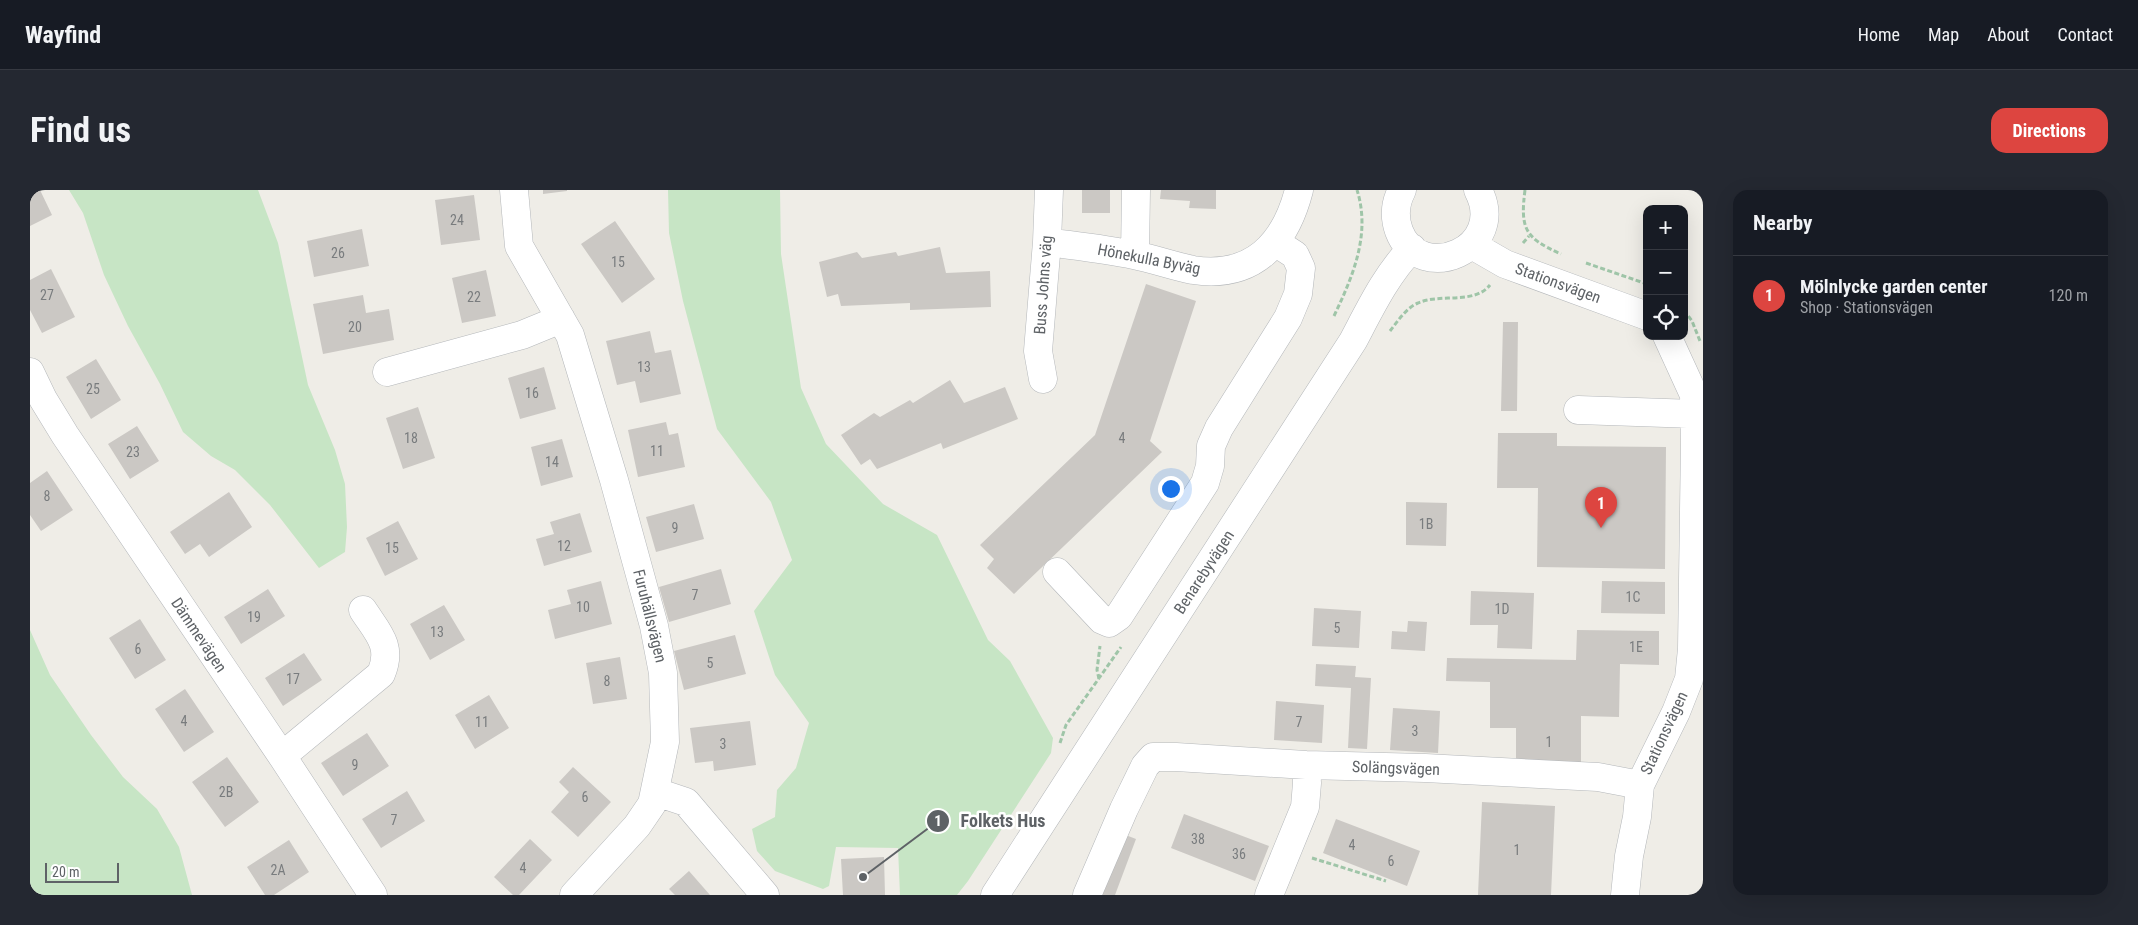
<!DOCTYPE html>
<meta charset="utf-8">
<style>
:root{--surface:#171b24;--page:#242831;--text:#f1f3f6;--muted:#9ea1a6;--line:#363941;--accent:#dd4540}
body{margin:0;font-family:"Roboto Condensed",sans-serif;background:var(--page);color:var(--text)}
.controls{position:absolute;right:15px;top:15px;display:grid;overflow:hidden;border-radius:10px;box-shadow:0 5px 20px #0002}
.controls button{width:45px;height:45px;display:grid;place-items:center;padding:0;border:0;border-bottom:1px solid var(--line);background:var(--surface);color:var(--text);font:25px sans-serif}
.scale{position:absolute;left:15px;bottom:12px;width:74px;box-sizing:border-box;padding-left:5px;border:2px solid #5e6266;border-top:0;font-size:14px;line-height:18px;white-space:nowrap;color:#5e6266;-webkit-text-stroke:4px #fff;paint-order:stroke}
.you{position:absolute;left:1140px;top:298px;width:18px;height:18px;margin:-12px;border:4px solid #fff;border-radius:50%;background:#1a73e8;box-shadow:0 0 0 8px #1a73e833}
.badge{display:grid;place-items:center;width:32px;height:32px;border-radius:50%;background:var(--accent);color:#fff;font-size:16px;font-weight:700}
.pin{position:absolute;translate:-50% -41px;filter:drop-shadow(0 1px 2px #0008)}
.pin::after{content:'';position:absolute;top:26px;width:18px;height:15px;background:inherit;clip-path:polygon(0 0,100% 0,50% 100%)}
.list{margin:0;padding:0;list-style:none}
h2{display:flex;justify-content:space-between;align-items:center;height:65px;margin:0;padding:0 20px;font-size:21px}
h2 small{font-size:16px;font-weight:400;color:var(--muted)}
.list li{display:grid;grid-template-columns:32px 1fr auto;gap:15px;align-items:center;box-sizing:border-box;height:80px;padding:0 20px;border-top:1px solid var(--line)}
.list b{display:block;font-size:19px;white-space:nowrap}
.list p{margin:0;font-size:16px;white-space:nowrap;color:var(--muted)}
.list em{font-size:16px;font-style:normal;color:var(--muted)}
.icon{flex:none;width:28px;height:28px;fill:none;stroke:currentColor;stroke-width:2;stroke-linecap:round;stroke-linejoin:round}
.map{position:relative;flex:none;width:1673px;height:705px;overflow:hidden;border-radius:15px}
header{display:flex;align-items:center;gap:30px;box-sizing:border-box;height:70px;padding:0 25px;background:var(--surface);border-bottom:1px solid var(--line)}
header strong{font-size:24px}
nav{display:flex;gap:28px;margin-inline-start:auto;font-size:18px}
.intro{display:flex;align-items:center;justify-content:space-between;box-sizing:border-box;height:120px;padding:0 30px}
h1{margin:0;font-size:35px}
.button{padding:12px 22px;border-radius:15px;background:var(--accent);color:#fff;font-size:18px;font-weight:700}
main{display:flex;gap:30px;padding:0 30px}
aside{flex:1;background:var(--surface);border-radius:15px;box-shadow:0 5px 20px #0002}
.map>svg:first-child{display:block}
.green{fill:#c7e5c5}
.building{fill:#cbc8c4}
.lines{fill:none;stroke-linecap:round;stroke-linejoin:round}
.minor-casing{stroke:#b4b7ba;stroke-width:29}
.path{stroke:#9fc5a8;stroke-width:3;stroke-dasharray:5 2.5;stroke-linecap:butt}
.minor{stroke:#fff;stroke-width:28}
.labels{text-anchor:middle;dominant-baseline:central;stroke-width:5;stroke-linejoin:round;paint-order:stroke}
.number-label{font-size:14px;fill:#797c7e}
.street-label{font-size:16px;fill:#5e6266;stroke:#fff}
.leader{fill:none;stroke:#5e6266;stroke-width:2}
.callout-dot{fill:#5e6266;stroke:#fff;stroke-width:2}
.mark-label{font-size:15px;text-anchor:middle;font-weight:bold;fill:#fff}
.callout-label{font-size:18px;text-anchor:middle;font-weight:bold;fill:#5e6266;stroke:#fff;stroke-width:5;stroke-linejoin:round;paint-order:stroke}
</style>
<header>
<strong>Wayfind</strong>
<nav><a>Home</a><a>Map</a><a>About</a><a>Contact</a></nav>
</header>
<div class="intro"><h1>Find us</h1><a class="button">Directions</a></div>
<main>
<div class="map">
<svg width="1673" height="705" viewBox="0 0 1673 705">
<rect width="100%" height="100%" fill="#efede7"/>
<path class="green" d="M39 0H228L248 53 278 195 305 260 315 294 317 337 315 362 289 378 240 315 205 280 181 266 153 242 130 194 98 136 74 85 53 23Z
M638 0H750L751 64 771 198 796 254 853 314 907 345 958 450 980 471 1023 548 1021 563 938 691 927 705H870L868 658 806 657 799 696 793 699 745 681 727 661 722 639 745 627 747 600 766 578 779 533 745 485 724 421 762 370 741 312 687 239 653 111 639 43Z
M0 440 20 485 61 545 93 587 127 619 149 657 162 705H0Z"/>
<path class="building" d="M0 0H10L22 25 0 36Z
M513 0H537V1L513 4Z
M1052 0H1080V23H1052Z
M1131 0H1186V19L1159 18 1160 11 1130 9Z
M444 5 450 50 411 55 405 10Z
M585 31 625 89 592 113 551 54Z
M332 39 339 76 284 87 277 51Z
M910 57 916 83 960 81 961 117 880 120V113L811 116 808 104 797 107 789 72 827 62 832 68 866 62 868 66Z
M21 79 45 127 12 143 0 120V90Z
M456 80 466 126 432 133 422 88Z
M1116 94 1166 111 1120 251 1132 262 984 404 957 378 964 369 950 355 1065 245Z
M333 105 336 123 359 119 364 150 293 164 283 114Z
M1473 132H1488L1487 221H1471Z
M620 141 625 163 641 160 651 204 610 213 605 191 587 195 576 151Z
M66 169 91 210 61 229 36 187Z
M514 177 526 219 490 229 478 188Z
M920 190 934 213 975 197 988 229 913 259 911 253 847 279 840 269 831 275 811 245 844 223 850 227 880 210 883 213Z
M388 217 405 268 373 279 356 228Z
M636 232 639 245 648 243 655 277 608 287 598 240Z
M107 236 129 271 100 289 78 254Z
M1468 243H1527V256L1636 257 1635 379 1507 377 1508 298H1467Z
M532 249 543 287 511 296 501 257Z
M17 281 43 320 11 341 0 325V293Z
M199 302 222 337 179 367 170 354 155 364 140 342Z
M1376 312 1417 313 1416 356 1376 355Z
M664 314 674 349 626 362 616 327Z
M550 323 562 362 514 376 506 349 524 344 520 332Z
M368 331 388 369 355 386 336 348Z
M691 379 701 414 639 432 629 397Z
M571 391 582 434 525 449 518 420 541 414 537 400Z
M1572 391 1635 392V424L1571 423Z
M238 399 255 426 211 454 194 427Z
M1441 401 1504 403 1502 459 1467 458 1468 435H1440Z
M414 415 435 450 400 470 380 434Z
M1284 418 1331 421 1329 458 1282 456Z
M110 429 136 470 105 489 79 448Z
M1378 431 1397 432 1395 461 1361 459 1362 441 1377 442Z
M1547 440 1629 441V475L1590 474 1589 527 1551 526V576L1486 575V538H1460V492L1416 491 1417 468 1546 470Z
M705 445 716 484 654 500 644 461Z
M274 463 292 490 253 516 235 488Z
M590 467 597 509 563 514 556 473Z
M1286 474 1326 476 1325 487 1341 488 1337 559 1318 558 1321 498 1285 496Z
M155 499 184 542 154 562 125 519Z
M459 505 479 538 445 559 425 525Z
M1246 511 1294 515 1292 553 1244 550Z
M1363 518 1410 521 1408 563 1360 560Z
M720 531 726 575 684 581 683 571 665 573 660 538Z
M337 543 359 576 313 606 291 573Z
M197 567 229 612 195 637 162 592Z
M543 577 581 612 548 647 521 622 539 602 529 592Z
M377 601 395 631 351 658 332 629Z
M1452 612 1525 616 1521 705H1448Z
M1154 624 1239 656 1225 691 1141 658Z
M1306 629 1390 661 1377 696 1293 663Z
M1088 642 1106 649 1085 705H1064Z
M500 649 522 670 489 705H483L464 687Z
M259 650 279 682 244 705H235L217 677Z
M854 667 855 705H813L811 669Z
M659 681 680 705H645L639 699Z"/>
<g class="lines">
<g class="minor-casing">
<path id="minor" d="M484 0 489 56 540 145 584 290 624 436 633 483 635 552 622 614 607 636 544 705
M1372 0C1365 13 1364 27 1369 41 1390 96 1479 59 1448 0
M1017 52C1046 56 1075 59 1104 65 1124 69 1143 76 1163 80 1223 89 1255 54 1269 0
M1442 55 1475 74 1617 126
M1105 65 1106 0
M0 182 13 209 35 245 252 566 343 705
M357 182 492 145 531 129
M1013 189 1008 161 1017 52 1019 0
M1548 220 1665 224
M1027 382 1072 430 1079 433 1089 426 1175 293 1180 276 1181 256 1189 238 1258 128 1268 104 1271 78 1265 65 1245 52
M252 566 351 484C363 456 348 443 333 420
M626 602 656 612 735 705
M965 705 1323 151C1340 119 1356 85 1382 58
M1057 705 1094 619 1115 576 1123 567H1146L1276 575 1395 578 1568 587 1610 595
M1239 705 1275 617 1277 593 1276 575
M1595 705 1599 666 1607 627 1610 595 1646 522 1659 489 1662 459 1665 252 1664 205 1637 146"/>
</g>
<path class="path" d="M1495 0C1490 39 1495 48 1531 64
M1493 53 1499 46
M1556 73 1617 94
M1654 120 1662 131 1670 151
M1304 126C1323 86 1341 44 1327 0
M1360 141C1368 131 1376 118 1388 113 1410 103 1444 115 1460 95
M1069 489 1067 480 1070 456
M1030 553 1036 535 1091 457
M1282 668 1356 691"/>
<use href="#minor" class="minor"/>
</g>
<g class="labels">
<g class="number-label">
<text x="427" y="30">24</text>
<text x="308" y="63">26</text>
<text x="588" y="72">15</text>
<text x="17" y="105">27</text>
<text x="444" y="107">22</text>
<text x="325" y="137">20</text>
<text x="614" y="177">13</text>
<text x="63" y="199">25</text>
<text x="502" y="203">16</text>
<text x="381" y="248">18</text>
<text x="1092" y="248">4</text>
<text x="627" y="261">11</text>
<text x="103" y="262">23</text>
<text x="522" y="272">14</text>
<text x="17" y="306">8</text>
<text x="1396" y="334">1B</text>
<text x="645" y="338">9</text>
<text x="534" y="356">12</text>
<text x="362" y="358">15</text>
<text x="665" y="405">7</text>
<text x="1603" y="407">1C</text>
<text x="553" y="417">10</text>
<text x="1472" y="419">1D</text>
<text x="224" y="427">19</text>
<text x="1307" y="438">5</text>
<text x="407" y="442">13</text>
<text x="1606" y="457">1E</text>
<text x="108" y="459">6</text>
<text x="680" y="473">5</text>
<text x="263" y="489">17</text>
<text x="577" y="491">8</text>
<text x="154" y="531">4</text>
<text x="452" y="532">11</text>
<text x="1269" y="532">7</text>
<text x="1385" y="541">3</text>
<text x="1519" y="552">1</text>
<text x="693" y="554">3</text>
<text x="325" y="575">9</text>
<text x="196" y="602">2B</text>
<text x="555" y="607">6</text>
<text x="364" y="630">7</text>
<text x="1168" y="649">38</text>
<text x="1322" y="655">4</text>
<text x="1487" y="660">1</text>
<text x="1209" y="664">36</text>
<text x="1361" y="671">6</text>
<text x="493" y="678">4</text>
<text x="248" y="680">2A</text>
</g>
<g class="street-label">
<text transform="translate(1119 69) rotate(11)">Hönekulla Byväg</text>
<text transform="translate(1528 93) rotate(20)">Stationsvägen</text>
<text transform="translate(1013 95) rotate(-86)">Buss Johns väg</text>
<text transform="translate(1174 382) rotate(-57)">Benarebyvägen</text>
<text transform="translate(620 426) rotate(76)">Furuhällsvägen</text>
<text transform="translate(169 445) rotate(56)">Dämmevägen</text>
<text transform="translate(1634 543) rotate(-65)">Stationsvägen</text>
<text transform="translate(1366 578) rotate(2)">Solängsvägen</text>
</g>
</g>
<path class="leader" d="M833 687L908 631"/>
<g class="callout-dot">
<circle cx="833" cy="687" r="5"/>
<circle cx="908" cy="631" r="12"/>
</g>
<g class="mark-label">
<text x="908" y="636">1</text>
</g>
<g class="callout-label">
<text x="973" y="637">Folkets Hus</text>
</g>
</svg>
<div class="controls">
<button>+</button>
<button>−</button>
<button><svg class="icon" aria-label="locate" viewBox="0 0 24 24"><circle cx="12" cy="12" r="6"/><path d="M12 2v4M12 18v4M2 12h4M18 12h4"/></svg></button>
</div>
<div class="scale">20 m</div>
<div class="you"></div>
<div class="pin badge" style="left:1571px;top:338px">1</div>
</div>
<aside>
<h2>Nearby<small></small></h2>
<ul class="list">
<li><span class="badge">1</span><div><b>Mölnlycke garden center</b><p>Shop · Stationsvägen</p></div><em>120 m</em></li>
</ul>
</aside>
</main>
